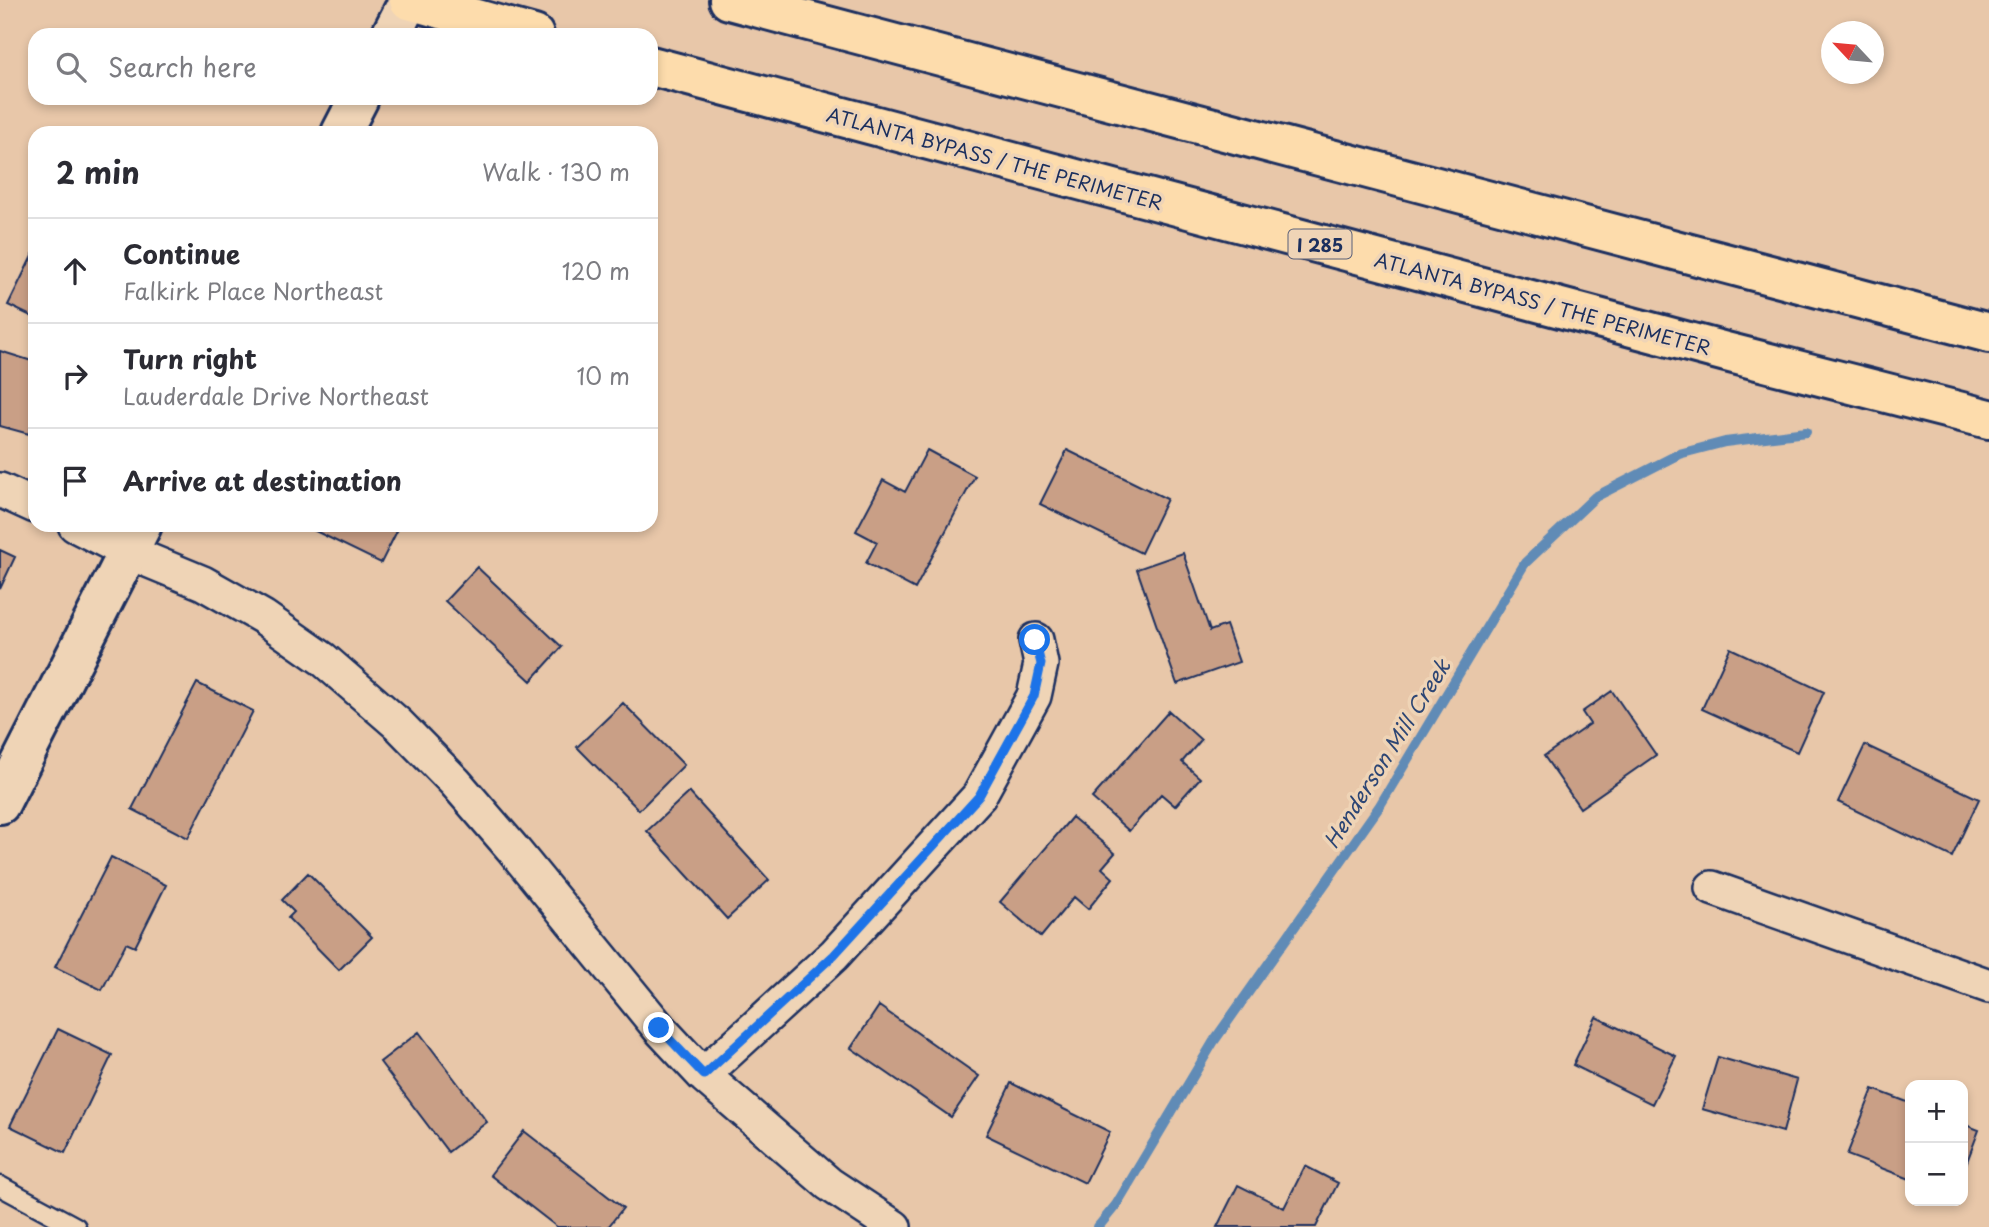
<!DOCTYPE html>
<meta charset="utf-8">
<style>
:root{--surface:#fff;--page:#f2f2f3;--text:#2b2b33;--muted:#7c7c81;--line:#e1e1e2}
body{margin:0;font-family:"Playpen Sans",sans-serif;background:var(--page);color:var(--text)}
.controls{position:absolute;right:21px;bottom:21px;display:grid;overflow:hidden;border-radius:14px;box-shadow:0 4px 10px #0003}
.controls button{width:63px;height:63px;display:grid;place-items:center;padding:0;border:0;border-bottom:2px solid var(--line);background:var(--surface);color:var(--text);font:35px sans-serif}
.compass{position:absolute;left:1821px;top:21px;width:63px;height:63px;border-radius:50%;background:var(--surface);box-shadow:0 4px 10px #0003;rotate:296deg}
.stop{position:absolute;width:21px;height:21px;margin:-16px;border:5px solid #1a73e8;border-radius:50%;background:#fff}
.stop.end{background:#1a73e8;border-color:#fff;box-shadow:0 2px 7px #0008}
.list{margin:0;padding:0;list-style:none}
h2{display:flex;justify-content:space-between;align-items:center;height:91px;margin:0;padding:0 28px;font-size:30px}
h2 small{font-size:23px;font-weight:400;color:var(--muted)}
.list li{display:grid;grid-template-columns:46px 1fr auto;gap:21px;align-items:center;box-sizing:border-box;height:105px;padding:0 28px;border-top:2px solid var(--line)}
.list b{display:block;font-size:26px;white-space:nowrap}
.list p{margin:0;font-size:23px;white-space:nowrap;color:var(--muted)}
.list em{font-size:23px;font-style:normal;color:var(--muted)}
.icon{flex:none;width:38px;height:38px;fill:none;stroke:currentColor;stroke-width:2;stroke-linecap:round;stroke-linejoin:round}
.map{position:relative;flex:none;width:1989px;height:1227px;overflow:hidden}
.search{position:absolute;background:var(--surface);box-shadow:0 4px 10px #0003;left:28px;top:28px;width:630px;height:77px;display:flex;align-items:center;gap:18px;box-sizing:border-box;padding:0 24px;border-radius:21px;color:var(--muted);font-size:26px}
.panel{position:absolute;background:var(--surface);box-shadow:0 4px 10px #0003;left:28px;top:126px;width:630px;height:406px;border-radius:21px}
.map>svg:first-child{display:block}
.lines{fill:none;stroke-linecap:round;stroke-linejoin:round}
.stream{stroke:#618bb6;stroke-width:10}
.building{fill:#c99f86;stroke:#1b2f5e;stroke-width:2}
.lane-casing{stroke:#1b2f5e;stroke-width:23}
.street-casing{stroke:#1b2f5e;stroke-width:38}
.secondary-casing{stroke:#1b2f5e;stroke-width:44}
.highway-casing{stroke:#1b2f5e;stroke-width:44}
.lane{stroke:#efd4b6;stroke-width:18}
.street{stroke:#efd4b6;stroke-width:33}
.secondary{stroke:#efd4b6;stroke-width:38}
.highway{stroke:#fddcac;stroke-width:38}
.route{stroke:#1a73e8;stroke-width:9}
.labels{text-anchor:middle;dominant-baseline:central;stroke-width:7;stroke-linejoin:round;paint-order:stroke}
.shield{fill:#efd4b6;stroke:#5b6078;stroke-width:2}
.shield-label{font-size:18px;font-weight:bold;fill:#1b2f5e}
.street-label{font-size:19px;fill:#1b2f5e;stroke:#efd4b6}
.water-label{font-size:21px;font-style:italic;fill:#2d4674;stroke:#efd4b6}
</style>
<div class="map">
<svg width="1989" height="1227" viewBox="0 0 1989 1227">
<rect width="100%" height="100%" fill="#e8c7a9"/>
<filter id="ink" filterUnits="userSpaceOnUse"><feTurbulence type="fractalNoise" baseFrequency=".0143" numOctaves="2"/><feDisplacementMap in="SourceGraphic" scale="14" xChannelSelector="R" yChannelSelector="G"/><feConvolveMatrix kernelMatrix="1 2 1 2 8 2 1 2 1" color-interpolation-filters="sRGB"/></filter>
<g filter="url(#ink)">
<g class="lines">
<path class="stream" d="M1098 1227 1116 1205 1214 1041 1379 807 1525 563 1595 497 1679 454 1725 442 1806 432"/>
</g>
<path class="building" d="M35 250V318L8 305Z
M0 351 35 362V413L29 434 0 426Z
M927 450 975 476 915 589 866 563 877 542 856 531 883 480 905 492Z
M1067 450 1167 499 1141 553 1040 504Z
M303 525H400L381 563Z
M0 550 15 557 0 589Z
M1183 553 1210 631 1226 625 1239 662 1177 684 1137 569Z
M477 567 562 647 531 681 445 601Z
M1730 648 1824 692 1797 752 1702 709Z
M197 683 253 711 188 838 132 809Z
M1612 691 1656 755 1580 808 1544 756 1590 724 1582 712Z
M623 703 684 765 639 810 577 747Z
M1169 711 1201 740 1182 762 1200 778 1175 806 1161 794 1129 831 1092 798Z
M1865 745 1979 799 1952 857 1838 802Z
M689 792 769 880 727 919 647 831Z
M1072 817 1115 853 1102 868 1113 878 1088 909 1074 897 1041 937 1000 902Z
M111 857 166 885 135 947 126 943 102 990 55 967Z
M308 873 372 937 339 970 288 918 294 912 282 900Z
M879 1006 979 1076 951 1117 851 1048Z
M1596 1017 1676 1056 1652 1104 1573 1065Z
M58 1029 112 1055 65 1153 10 1126Z
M419 1032 487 1122 448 1152 380 1062Z
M1718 1057 1797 1080 1783 1132 1702 1109Z
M1011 1083 1110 1132 1085 1183 986 1135Z
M1873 1089 1910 1103V1179L1847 1155Z
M1963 1124 1979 1130 1963 1172Z
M524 1131 623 1208 608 1227H557L490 1175Z
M1305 1166 1338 1183 1316 1227H1217L1238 1185 1284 1208Z"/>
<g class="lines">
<g class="lane-casing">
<path id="lane" d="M0 1186 76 1227"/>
</g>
<g class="street-casing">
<path id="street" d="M0 490 35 506
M75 525 128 552 203 583 263 617 323 659 398 724 455 782 512 848 659 1028 703 1075 829 1184 894 1227
M1712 888 1989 986
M703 1075 834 955 979 796 1034 696 1041 664 1036 640"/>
</g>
<g class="secondary-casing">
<path id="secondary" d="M391 35 409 0
M341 133 359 98
M0 804 142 525"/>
</g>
<g class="highway-casing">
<path id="highway" d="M409 0 534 35
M729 0 1989 333
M651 66 1726 352 1989 419"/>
</g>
<use href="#lane" class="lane"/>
<use href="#street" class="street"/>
<use href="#secondary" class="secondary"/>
<use href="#highway" class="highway"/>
</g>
</g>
<g class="lines" filter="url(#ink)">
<path class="route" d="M659 1028 704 1075 834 955 979 796 1034 696 1041 664 1035 640"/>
</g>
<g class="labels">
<rect class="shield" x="1288.5" y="229.5" width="63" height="29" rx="5"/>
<g class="shield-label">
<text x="1320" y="244">I 285</text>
</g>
<g class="street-label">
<text transform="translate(995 158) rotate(15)">ATLANTA BYPASS / THE PERIMETER</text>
<text transform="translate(1543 303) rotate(15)">ATLANTA BYPASS / THE PERIMETER</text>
</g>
<g class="water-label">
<text transform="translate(1386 753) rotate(-58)">Henderson Mill Creek</text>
</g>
</g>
</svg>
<div class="controls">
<button>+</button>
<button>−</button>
</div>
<svg class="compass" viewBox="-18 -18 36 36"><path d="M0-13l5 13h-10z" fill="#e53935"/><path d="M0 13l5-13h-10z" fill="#7c7c81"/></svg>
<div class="stop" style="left:1035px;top:640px"></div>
<div class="stop end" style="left:659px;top:1028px"></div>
<div class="search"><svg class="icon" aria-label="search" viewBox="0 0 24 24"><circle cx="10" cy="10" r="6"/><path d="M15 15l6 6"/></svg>Search here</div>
<section class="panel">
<h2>2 min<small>Walk · 130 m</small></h2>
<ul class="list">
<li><svg class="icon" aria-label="ahead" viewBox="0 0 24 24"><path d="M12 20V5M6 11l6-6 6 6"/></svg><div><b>Continue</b><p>Falkirk Place Northeast</p></div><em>120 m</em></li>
<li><svg class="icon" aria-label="right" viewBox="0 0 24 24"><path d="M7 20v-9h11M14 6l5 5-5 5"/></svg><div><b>Turn right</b><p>Lauderdale Drive Northeast</p></div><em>10 m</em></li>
<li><svg class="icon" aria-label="arrive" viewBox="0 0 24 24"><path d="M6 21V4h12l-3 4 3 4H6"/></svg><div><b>Arrive at destination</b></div></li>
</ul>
</section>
</div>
